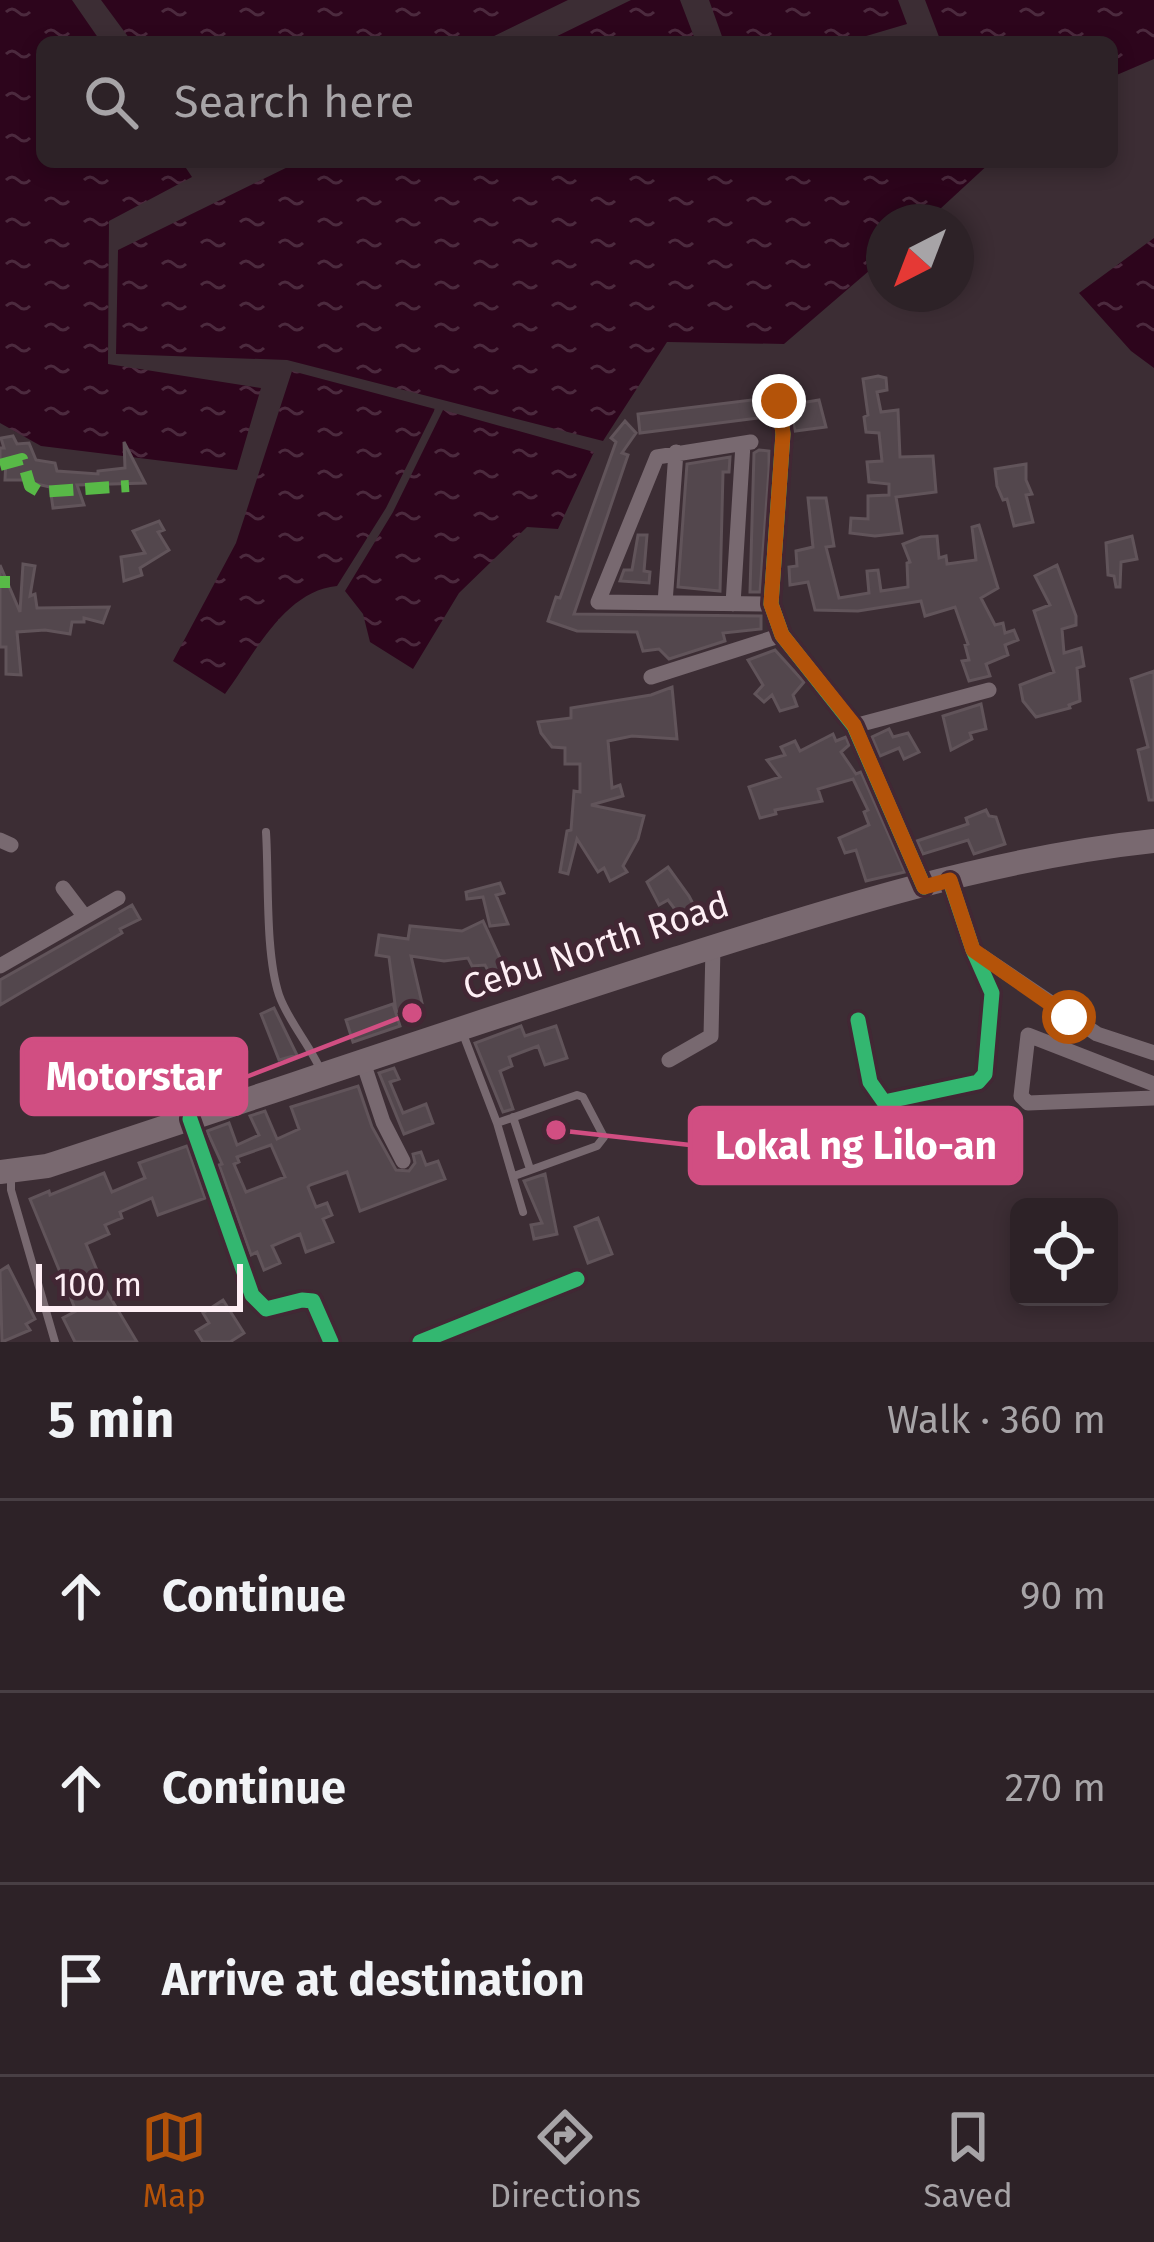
<!DOCTYPE html>
<meta charset="utf-8">
<style>
:root{--surface:#2d2227;--page:#352a2f;--text:#f1f3f6;--muted:#a7a4a7;--line:#483f44;--accent:#b45309}
body{margin:0;font-family:"Fira Sans",sans-serif;background:var(--page);color:var(--text)}
.controls{position:absolute;right:36px;bottom:36px;display:grid;overflow:hidden;border-radius:18px;box-shadow:0 6px 18px #0003}
.controls button{width:108px;height:108px;display:grid;place-items:center;padding:0;border:0;border-bottom:3px solid var(--line);background:var(--surface);color:var(--text);font:60px sans-serif}
.compass{position:absolute;left:866px;top:204px;width:108px;height:108px;border-radius:50%;background:var(--surface);box-shadow:0 6px 18px #0003;rotate:222deg}
.scale{position:absolute;left:36px;bottom:30px;width:207px;box-sizing:border-box;padding-left:12px;border:6px solid #feeff5;border-top:0;font-size:33px;line-height:42px;white-space:nowrap;color:#feeff5;-webkit-text-stroke:9px #422734;paint-order:stroke}
.stop{position:absolute;width:36px;height:36px;margin:-27px;border:9px solid #b45309;border-radius:50%;background:#fff}
.stop.end{background:#b45309;border-color:#fff;box-shadow:0 3px 12px #0008}
.list{margin:0;padding:0;list-style:none}
h2{display:flex;justify-content:space-between;align-items:center;height:156px;margin:0;padding:0 48px;font-size:51px}
h2 small{font-size:39px;font-weight:400;color:var(--muted)}
.list li{display:grid;grid-template-columns:78px 1fr auto;gap:36px;align-items:center;box-sizing:border-box;height:192px;padding:0 48px;border-top:3px solid var(--line)}
.list b{display:block;font-size:45px;white-space:nowrap}
.list em{font-size:39px;font-style:normal;color:var(--muted)}
.icon{flex:none;width:66px;height:66px;fill:none;stroke:currentColor;stroke-width:2;stroke-linecap:round;stroke-linejoin:round}
.map{position:relative;flex:none;width:1154px;height:1342px;overflow:hidden}
.search{position:absolute;background:var(--surface);box-shadow:0 6px 18px #0003;left:36px;right:36px;top:36px;height:132px;display:flex;align-items:center;gap:30px;box-sizing:border-box;padding:0 42px;border-radius:18px;color:var(--muted);font-size:45px}
.sheet{height:732px;background:var(--surface)}
nav{display:flex;justify-content:space-around;align-items:center;box-sizing:border-box;height:168px;border-top:3px solid var(--line);background:var(--surface);font-size:33px;color:var(--muted)}
nav a{display:grid;justify-items:center;gap:6px}
nav .on{color:var(--accent)}
.map>svg:first-child{display:block}
.water{fill:url(#water-ripples)}
.building{fill:#53474d;stroke:#61545a;stroke-width:3;fill-rule:evenodd}
.lines{fill:none;stroke-linecap:round;stroke-linejoin:round}
.service{stroke:#786970;stroke-width:8}
.minor{stroke:#786970;stroke-width:15}
.primary{stroke:#796970;stroke-width:24}
.quiet{stroke:#58b947;stroke-width:12;stroke-dasharray:24 12;stroke-linecap:butt}
.cycleway-casing{stroke:#422734;stroke-width:22}
.cycleway{stroke:#33b770;stroke-width:15}
.route{stroke:#b45309;stroke-width:15}
.labels{text-anchor:middle;dominant-baseline:central;stroke-width:9;stroke-linejoin:round;paint-order:stroke}
.street-label{font-size:36px;fill:#feeff5;stroke:#422734}
.leader{fill:none;stroke:#d14e82;stroke-width:4.5}
.callout-dot{fill:#d14e82;stroke:#422734;stroke-width:4.5}
.callout{fill:#d14e82;stroke:#d14e82;stroke-width:4.5}
.callout-label{font-size:39px;text-anchor:middle;font-weight:bold;fill:#fff}
</style>
<div class="map">
<svg width="1154" height="1342" viewBox="0 0 1154 1342">
<defs>
<pattern id="water-ripples" width="26" height="14" patternUnits="userSpaceOnUse" patternTransform="scale(3)"><rect width="26" height="14" fill="#2d051c"/><path d="M2 4q2-2 4 0t4 0M15 11q2-2 4 0t4 0" fill="none" stroke="#4c2a3e"/></pattern>
</defs>
<rect width="100%" height="100%" fill="#3c2d34"/>
<path class="water" d="M0 0H72L101 42H42V162H182L192 177 109 221 108 364 261 388 237 470 41 446 0 423Z
M101 0H568L482 42H132Z
M631 0H680L696 42H545Z
M709 0H898L907 24 846 42H724Z
M925 0H1154V59L1112 77V42H941Z
M298 162H991L926 222H884V258L784 344 667 342 603 441 287 360 116 354 118 250Z
M1154 238V368L1131 351 1079 293Z
M292 371 435 409 386 508 337 586C284 591 254 655 225 694L173 661 236 543Z
M443 410 594 452 558 529 527 527 459 593 413 669 370 642 363 614 345 591 393 512Z"/>
<path class="building" d="M878 376 886 378 887 390 877 392 881 412 898 410 900 457 933 456 936 492 896 497 902 533 875 536 850 533 851 518 868 519V496L889 495V484L869 482 867 462 882 461 879 433 866 432 864 417 868 415 863 379Z
M798 384 801 403 819 400 826 427 795 431 785 386Z
M768 398 766 417 640 433 638 414Z
M625 421 636 433 622 453 628 455 574 614 761 616V629L723 633 725 641 669 659 659 649 643 651 637 632 577 631 548 621 556 597 560 598 616 442 611 438Z
M13 436 17 444 29 443 36 460 55 463 57 471 98 474V471L125 468 124 442 145 483 77 485 84 505 53 508 50 487 32 483 31 480H5L6 460 0 461V448H4L1 438Z
M759 450 769 451V469L760 592H750L754 453Z
M730 457 729 472H723L720 591 678 587 687 464Z
M1026 464V480L1032 494 1026 495 1033 522 1014 526 1007 499 1003 500 997 486 995 469Z
M808 498H826L834 546 826 547 839 598 869 593 867 571 878 570 881 591 908 587 907 563 910 562 903 544 921 537 937 536 939 558 946 556 947 564 976 560 972 527 979 525 998 588 981 598 995 625 1003 623 1005 633 1014 630 1018 640 1005 645 1008 655 986 664 990 676 969 681 962 661 969 660 965 645 968 644 955 607 925 616 921 601 858 611 815 610 808 582 790 585 789 567 797 566 796 551 813 547Z
M159 521 164 530 158 532 169 550 140 568 142 575 124 581 121 557 145 553 133 531Z
M638 535H647L644 571 650 572 649 583 620 581 624 570H632Z
M1132 536 1137 559 1121 562 1120 587H1116L1114 576 1108 575 1106 543Z
M23 564 35 566 30 596 35 594 37 608 109 607 103 623 84 618V622H72L70 634 45 630 17 632 21 675 6 674V647H0V565L20 612Z
M1057 565 1076 616V625L1062 629 1064 653 1081 648 1084 666 1077 668 1080 701 1069 705 1070 708 1036 717 1023 701 1020 685 1054 672 1034 611 1050 605 1035 576Z
M775 650 804 682 793 695 797 706 780 711 772 695 764 702 755 694 763 685 748 660Z
M1154 671V800H1149L1138 750 1148 747 1131 679Z
M672 687 677 739 632 736 608 741 612 788 620 785 623 796 591 805 644 816 638 839 623 866 627 872 610 881 604 868 598 872 577 839 568 874 560 872 567 831 571 830 574 791 580 792V764H565V748L552 747 541 733 538 722 571 718V708L651 695Z
M981 704 986 729 970 733 972 739 951 750 943 716Z
M889 729 893 737 908 733 919 752 904 759 899 748 880 756 872 737Z
M833 734 836 741 846 737 849 745 841 752 856 774 861 772 905 872 866 881 856 850 845 853 839 838 869 825 864 812 868 810 853 779 818 789 822 801 775 810 776 814 760 818 749 787 780 777 767 760 785 755 781 747 795 741 800 751Z
M986 810 989 816 996 817 1005 844 974 854 968 840 923 854 917 841 968 824 966 818Z
M668 867 689 896 700 917 685 923 668 900 659 905 647 882Z
M500 883 504 893 496 895 508 924 490 926 483 897 467 899 466 892Z
M132 905 140 919 120 929 122 933 0 1005V980Z
M483 921 507 973 492 978 485 965 472 966 468 958 444 961 411 956 422 1003 396 1012 389 957 376 955 379 935 408 939 410 926 462 931Z
M393 1004 400 1026 353 1042 346 1020Z
M274 1008 297 1055 279 1060 261 1014Z
M521 1026 525 1036 556 1026 567 1058 545 1065 538 1046 509 1057 512 1066 500 1071 513 1109 503 1112 475 1043Z
M394 1068 399 1079 390 1082 403 1113 426 1104 433 1123 404 1134 379 1073Z
M358 1086 372 1127 396 1170 409 1171 415 1163 413 1154 421 1152 426 1165 438 1161 445 1179 360 1211 347 1172 310 1185 308 1187 316 1207 327 1203 332 1215 323 1219 333 1242 306 1252 300 1234 272 1246 280 1263 264 1270 257 1252 251 1255 219 1165 222 1164 207 1131 229 1123 237 1145 259 1135 250 1116 265 1111 277 1139 299 1129 291 1107ZM271 1145 285 1177 246 1192 234 1164 239 1162 237 1157Z
M187 1146 205 1198 158 1215 152 1198 120 1212 122 1218 105 1225 109 1234 86 1244 104 1287 137 1342H75L63 1318 76 1311 30 1199 49 1191 50 1195 104 1173 112 1192 145 1178 139 1163Z
M545 1174 557 1234 534 1239 531 1225 542 1223 524 1181Z
M598 1218 612 1254 588 1263 575 1227Z
M8 1266 35 1319 26 1324 30 1330 2 1342 0 1271Z
M223 1300 244 1333 230 1342H203L196 1331 209 1323 203 1313Z"/>
<g class="lines">
<path class="service" d="M266 832C269 878 265 953 279 995 288 1021 310 1045 321 1071
M463 1034 497 1123 523 1212
M513 1117 530 1169
M497 1123 577 1095 583 1097 604 1137 597 1146 514 1176
M11 1176V1190L55 1342"/>
<path class="minor" d="M779 401 783 434 771 604 782 635 854 726 924 887
M751 442 657 457 598 602 771 604
M665 603 676 452
M733 604 743 444
M651 677 782 635
M854 726 989 690
M0 840 11 845
M63 888 85 917
M980 955 1097 1034 1154 1053
M0 966 118 898
M858 1020 870 1082 884 1102 978 1082 985 1074 992 993 973 950 950 881
M362 1059 383 1122 403 1161
M669 1060 711 1036 713 947
M1154 1084 1028 1035 1021 1096 1028 1103 1154 1098
M190 1119 252 1295 266 1309 302 1300 313 1301 331 1342
M420 1342 577 1279"/>
<path class="primary" d="M0 1172 47 1166C258 1097 467 1025 678 958 832 909 992 858 1154 841"/>
<path class="quiet" d="M0 465 22 459 30 486 40 492 129 486
M0 582H10"/>
<g class="cycleway-casing">
<path id="cycleway" d="M779 401 783 434 771 604 782 635 854 726 924 887
M858 1020 870 1082 884 1102 978 1082 985 1074 992 993 973 950 950 881
M190 1119 252 1295 266 1309 302 1300 313 1301 331 1342
M420 1342 577 1279"/>
</g>
<use href="#cycleway" class="cycleway"/>
</g>
<g class="lines">
<path class="route" d="M779 401 783 434 771 604 782 635 854 725 924 887 950 880 973 950 1069 1017"/>
</g>
<g class="labels">
<g class="street-label">
<text transform="translate(596 946) rotate(-18)">Cebu North Road</text>
</g>
</g>
<path class="leader" d="M412 1013L246 1077M556 1130L690 1145"/>
<g class="callout-dot">
<circle cx="412" cy="1013" r="12"/>
<circle cx="556" cy="1130" r="12"/>
</g>
<g class="callout">
<rect x="22" y="1039" width="224" height="75" rx="12"/>
<rect x="690" y="1108" width="331" height="75" rx="12"/>
</g>
<g class="callout-label">
<text x="134" y="1090">Motorstar</text>
<text x="856" y="1159">Lokal ng Lilo-an</text>
</g>
</svg>
<div class="controls">
<button><svg class="icon" aria-label="locate" viewBox="0 0 24 24"><circle cx="12" cy="12" r="6"/><path d="M12 2v4M12 18v4M2 12h4M18 12h4"/></svg></button>
</div>
<svg class="compass" viewBox="-18 -18 36 36"><path d="M0-13l5 13h-10z" fill="#e53935"/><path d="M0 13l5-13h-10z" fill="#a7a4a7"/></svg>
<div class="scale">100 m</div>
<div class="stop" style="left:1069px;top:1017px"></div>
<div class="stop end" style="left:779px;top:401px"></div>
<div class="search"><svg class="icon" aria-label="search" viewBox="0 0 24 24"><circle cx="10" cy="10" r="6"/><path d="M15 15l6 6"/></svg>Search here</div>
</div>
<section class="sheet">
<h2>5 min<small>Walk · 360 m</small></h2>
<ul class="list">
<li><svg class="icon" aria-label="ahead" viewBox="0 0 24 24"><path d="M12 20V5M6 11l6-6 6 6"/></svg><div><b>Continue</b></div><em>90 m</em></li>
<li><svg class="icon" aria-label="ahead" viewBox="0 0 24 24"><path d="M12 20V5M6 11l6-6 6 6"/></svg><div><b>Continue</b></div><em>270 m</em></li>
<li><svg class="icon" aria-label="arrive" viewBox="0 0 24 24"><path d="M6 21V4h12l-3 4 3 4H6"/></svg><div><b>Arrive at destination</b></div></li>
</ul>
</section>
<nav>
<a class="on"><svg class="icon" aria-label="map" viewBox="0 0 24 24"><path d="M3 6l6-2 6 2 6-2v14l-6 2-6-2-6 2zM9 4v14M15 6v14"/></svg>Map</a>
<a><svg class="icon" aria-label="directions" viewBox="0 0 24 24"><path d="M12 3l9 9-9 9-9-9zM9 14v-3h6M13 9l2 2-2 2"/></svg>Directions</a>
<a><svg class="icon" aria-label="saved" viewBox="0 0 24 24"><path d="M7 4h10v16l-5-4-5 4z"/></svg>Saved</a>
</nav>
